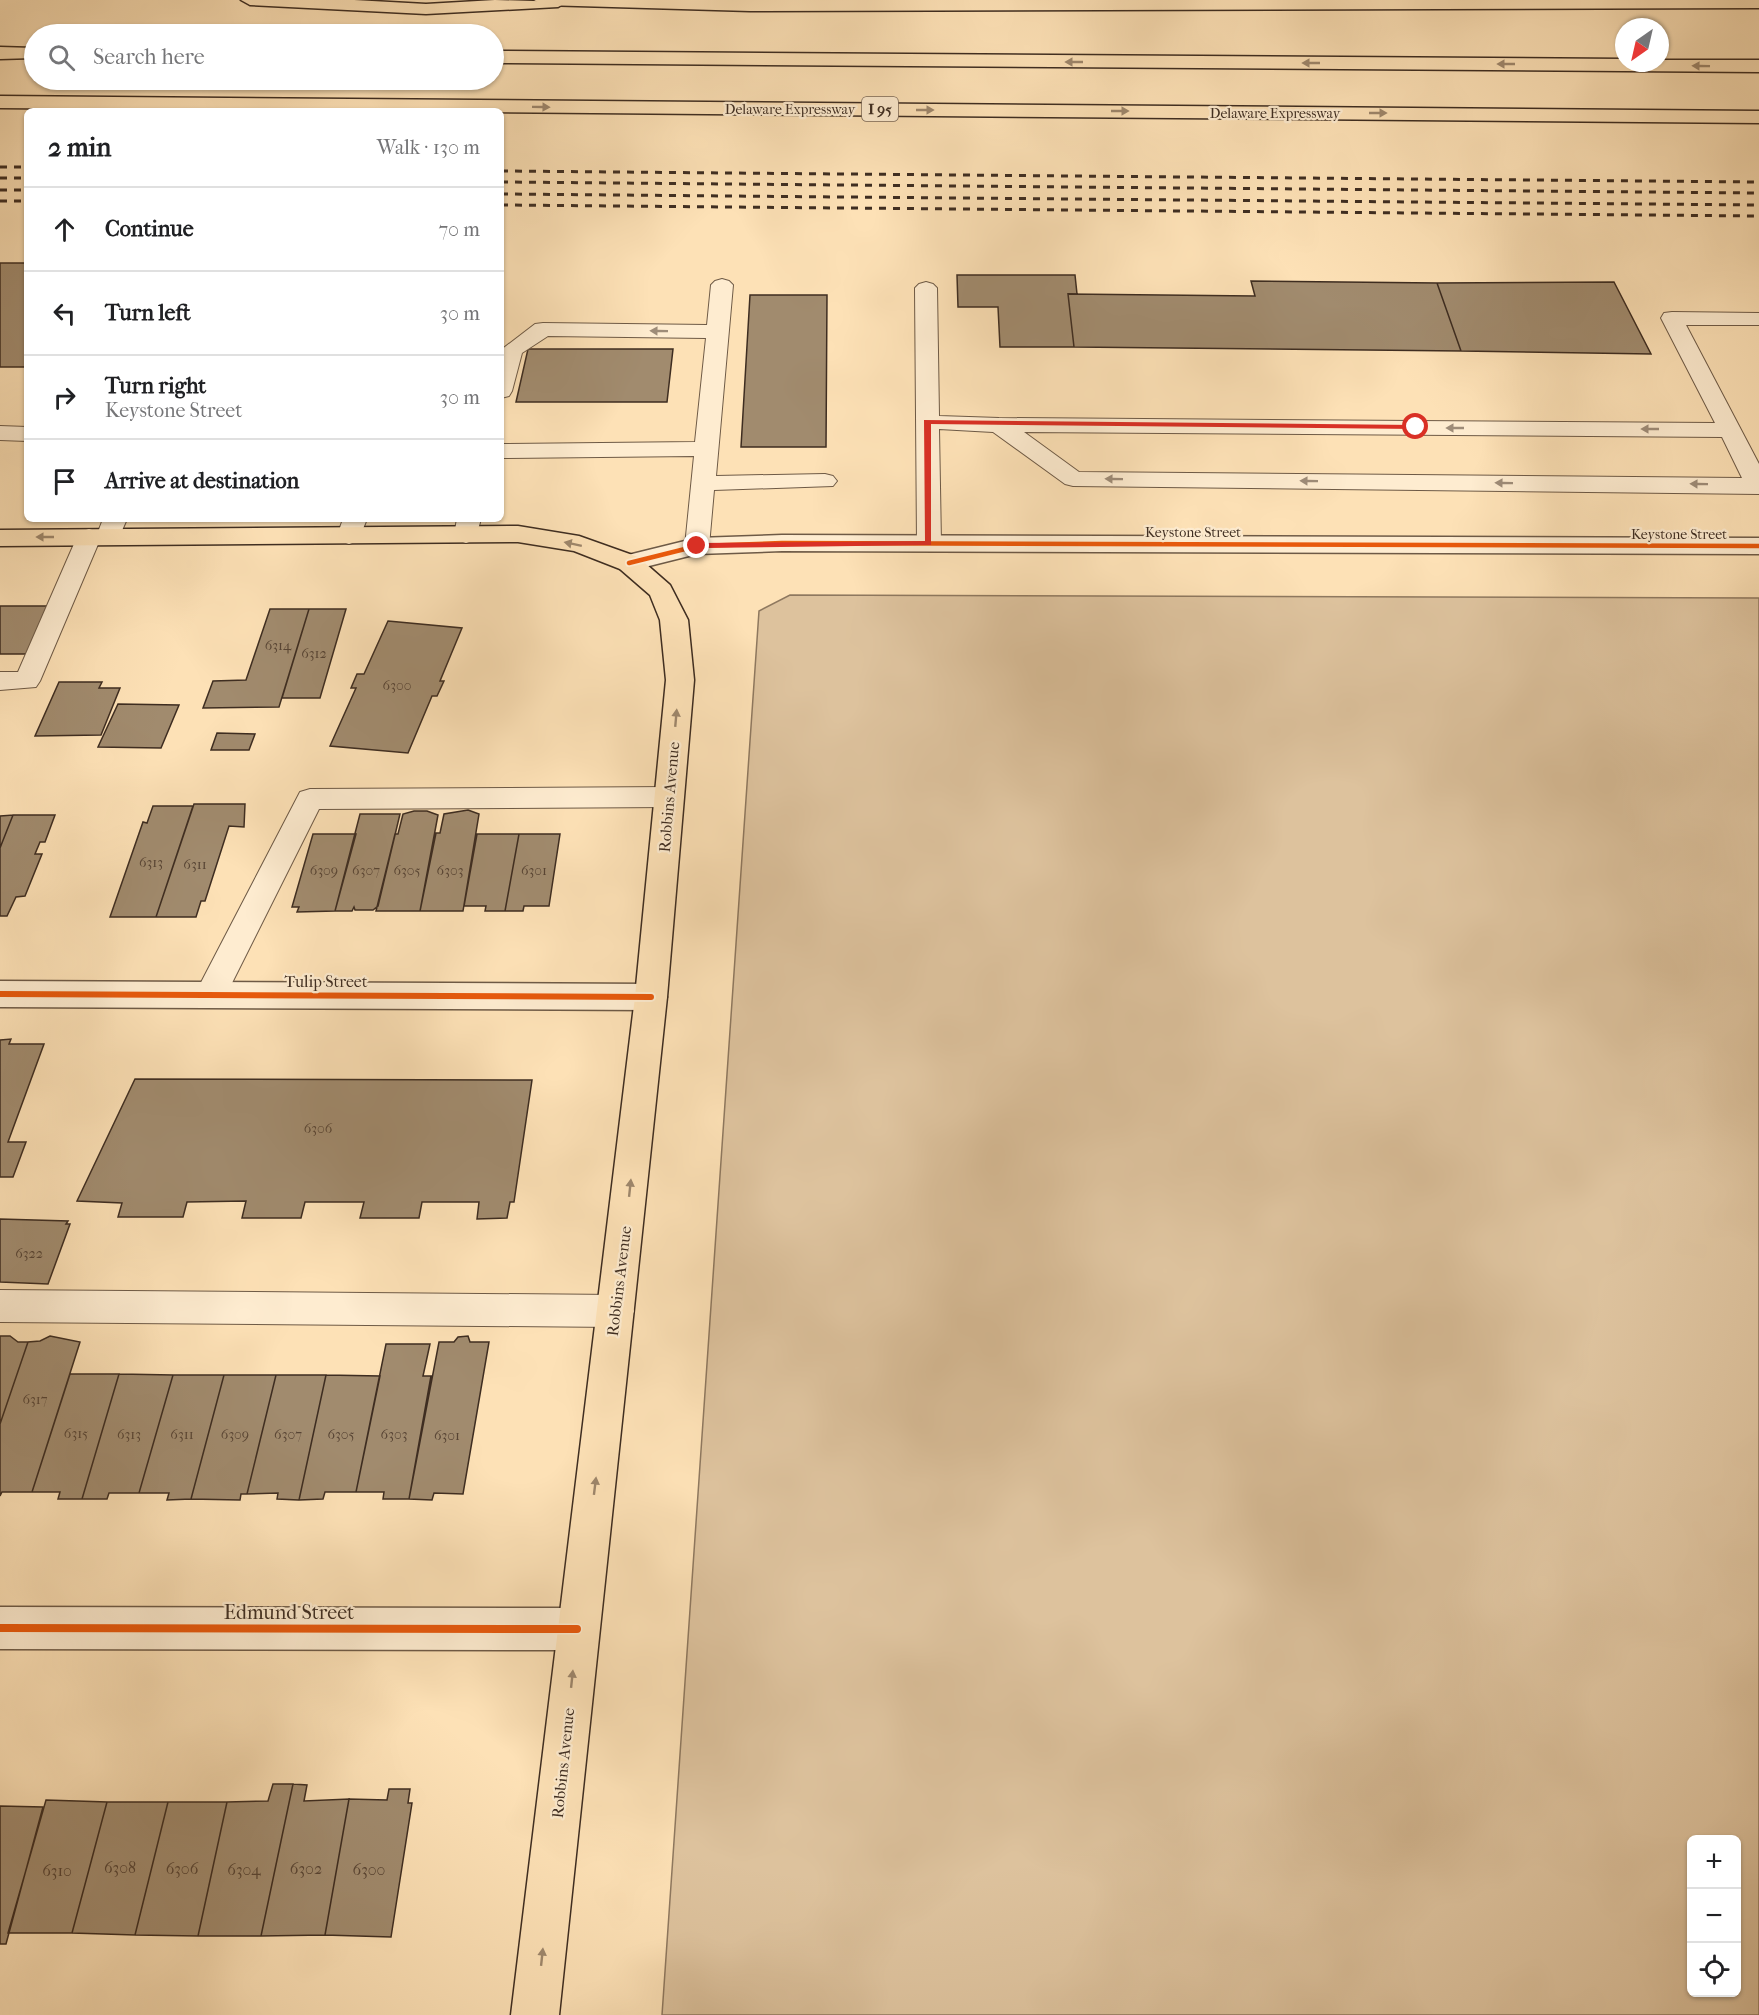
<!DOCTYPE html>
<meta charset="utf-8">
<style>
body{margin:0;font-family:"IM FELL French Canon",serif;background:#f2f2f2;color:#202124}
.controls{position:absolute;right:18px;bottom:18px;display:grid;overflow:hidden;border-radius:9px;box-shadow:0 2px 4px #0004}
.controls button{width:54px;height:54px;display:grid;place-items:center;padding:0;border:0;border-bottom:2px solid #e0e0e0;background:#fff;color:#202124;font:30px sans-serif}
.compass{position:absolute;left:1615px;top:18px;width:54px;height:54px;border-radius:50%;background:#fff;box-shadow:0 2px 4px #0004;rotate:214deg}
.stop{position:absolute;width:18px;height:18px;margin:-14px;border:4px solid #d93025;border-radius:50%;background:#fff}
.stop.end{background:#d93025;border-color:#fff;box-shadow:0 2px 6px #0008}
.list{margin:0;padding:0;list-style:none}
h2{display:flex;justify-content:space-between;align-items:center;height:78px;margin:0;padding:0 24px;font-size:26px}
h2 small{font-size:20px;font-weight:400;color:#757577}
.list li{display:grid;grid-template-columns:39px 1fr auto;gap:18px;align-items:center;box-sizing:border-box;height:84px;padding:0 24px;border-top:2px solid #e0e0e0}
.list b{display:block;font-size:22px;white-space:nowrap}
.list p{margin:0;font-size:20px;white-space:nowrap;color:#757577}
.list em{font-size:20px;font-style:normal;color:#757577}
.icon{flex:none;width:33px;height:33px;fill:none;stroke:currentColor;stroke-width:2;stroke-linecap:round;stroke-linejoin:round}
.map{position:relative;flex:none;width:1759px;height:2015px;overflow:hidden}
.search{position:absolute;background:#fff;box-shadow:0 2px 4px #0004;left:24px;top:24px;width:480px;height:66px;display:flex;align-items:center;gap:15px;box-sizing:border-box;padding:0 21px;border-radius:33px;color:#757577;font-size:22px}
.panel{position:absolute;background:#fff;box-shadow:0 2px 4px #0004;left:24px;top:108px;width:480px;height:414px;border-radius:9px}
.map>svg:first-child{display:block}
.green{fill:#ddc29d;stroke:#8e785f;stroke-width:1.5;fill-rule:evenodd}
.building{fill:#a18b6e;stroke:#3e2d21;stroke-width:1.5}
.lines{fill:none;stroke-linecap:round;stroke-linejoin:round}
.lane-casing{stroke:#6e5a46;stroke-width:2}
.street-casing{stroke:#6e5a46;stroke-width:3}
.primary-casing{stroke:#3e2d21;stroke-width:3}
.highway-casing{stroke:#3e2d21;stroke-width:3}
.lane{fill:#feecd0;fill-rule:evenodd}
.street{fill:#feecd0;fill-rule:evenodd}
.primary{fill:#fde1b6;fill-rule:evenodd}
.highway{fill:#fde1b6;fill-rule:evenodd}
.rail{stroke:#3e2d21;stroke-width:3;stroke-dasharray:7 7;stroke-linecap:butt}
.cycleway-far2-casing{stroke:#feecd0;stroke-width:8}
.cycleway-far1-casing{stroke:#feecd0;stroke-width:10}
.cycleway-casing{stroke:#feecd0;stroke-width:11}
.cycleway-far2{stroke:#e8590c;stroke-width:4.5}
.cycleway-far1{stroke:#e8590c;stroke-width:6}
.cycleway{stroke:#e8590c;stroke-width:8}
.oneway{fill:#9e876c}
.oneway2{fill:#9e8c78}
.route{fill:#d93025}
.labels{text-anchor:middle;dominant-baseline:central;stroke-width:4.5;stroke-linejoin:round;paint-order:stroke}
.far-street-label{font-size:14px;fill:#3e2d21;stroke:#feecd0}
.number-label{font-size:14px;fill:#574434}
.shield{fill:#feecd0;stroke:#786656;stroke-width:1.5}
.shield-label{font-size:15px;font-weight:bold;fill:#3e2d21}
.street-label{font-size:16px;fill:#3e2d21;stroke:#feecd0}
.near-number-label{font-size:16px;fill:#574434}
.near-street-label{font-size:20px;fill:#3e2d21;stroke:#feecd0}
</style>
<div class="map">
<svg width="1759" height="2015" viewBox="0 0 1759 2015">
<rect width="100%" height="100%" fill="#fde1b6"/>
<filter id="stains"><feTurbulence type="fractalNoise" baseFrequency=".00333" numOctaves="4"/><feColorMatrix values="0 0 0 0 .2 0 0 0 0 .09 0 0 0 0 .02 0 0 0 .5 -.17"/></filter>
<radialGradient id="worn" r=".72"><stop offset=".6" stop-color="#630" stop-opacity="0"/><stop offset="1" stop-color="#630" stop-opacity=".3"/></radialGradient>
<path class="green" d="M790,595L1759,598V2015H662L759,611ZM1692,1840H1736V1992H1692Z"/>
<path class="building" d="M0,263H27V367H0Z
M957,275H1075L1077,294H1068L1074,347H1000L998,307H958Z
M1251,281L1437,283L1461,351L1074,347L1068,294L1255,296Z
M1614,282L1651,354L1461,351L1437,283Z
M750,295H827L826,447H741Z
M528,349H673L667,402H516Z
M0,606H54L31,654H0Z
M270,609H309L279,707L203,708L213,681L246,680Z
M309,609H346L320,698H282Z
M388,621L462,628L440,681H444L437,696H432L408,753L330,746L356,688H351L357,674H364Z
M59,682H102L99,688H120L101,735L35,736Z
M118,704L179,705L161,748L98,747Z
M217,733L255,734L249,750H211Z
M194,804H245L244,827L229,826L205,901H201L196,917H156Z
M153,806H193L156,917H110L143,822L147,823Z
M468,810L479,814L463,911H420L436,833H440L444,814Z
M414,811H427L438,815L420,911H376L395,834H398L403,814Z
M360,814H400L378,906L373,910H355L354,907L352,911H335Z
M13,815H55L45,842H40L35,854H42L25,896L16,897L7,916H0V848Z
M13,815L0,848V816Z
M313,834H356L335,911L297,912L299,907H292Z
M477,834H519L505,911H485L486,906H464Z
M519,834H560L549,906H524L523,911H505Z
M11,1039L9,1044H44L8,1142H26L13,1177H0V1040Z
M135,1079L532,1080L514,1202H510L507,1218L477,1219L479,1202H422L419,1218H360L364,1202H305L301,1218H242L246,1201L187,1202L183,1217H118L122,1203L77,1201Z
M0,1219L68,1221L66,1224H70L48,1284L0,1282Z
M0,1336H10L18,1342H28L0,1424Z
M50,1336L80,1342L32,1492H2L0,1496V1424L28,1342L40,1341Z
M468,1336L470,1342H489L463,1494L434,1493L432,1500L409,1499L439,1342H454L458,1337Z
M386,1344H430L423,1376H431L409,1499H383L384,1492H356Z
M70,1374H119L82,1499H58L60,1492H32Z
M119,1374L173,1375L139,1493H109L107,1499H82Z
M173,1375H224L191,1499L167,1500L169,1493H139Z
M224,1375H276L247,1494H241L240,1500L191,1499Z
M276,1375H326L299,1500L277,1499L278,1493L247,1494Z
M326,1375L380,1376L356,1492H325L323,1499L299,1500Z
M273,1784H293L261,1936H198L227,1802L268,1801Z
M293,1784L307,1785L304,1801L349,1799L325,1935L261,1936Z
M389,1789H410L408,1803H412L391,1937L325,1935L349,1799L387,1800Z
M46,1800L107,1802L72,1933H8Z
M107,1802H168L135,1935L72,1933Z
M168,1802H227L198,1936L135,1935Z
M0,1806L43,1807L6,1944H0Z"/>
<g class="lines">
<g class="lane-casing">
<path id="lane" d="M722,279L729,281L733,285L716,476L825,474L833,476L837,481L833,486L714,490L709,546L706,552L697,554L688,552L685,546L694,456L501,458V444L695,442L706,338L548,336L522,353L512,391L509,396L501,398V350L535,324L543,323L707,325L711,285L715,281Z
M926,282L933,284L937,288L939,416L999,418L1715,423L1661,318L1664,313L1672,312L1759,313V325H1686L1759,464V494L1073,486L1065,484L993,432L939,429L941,543L938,548L929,551L920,548L917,543L915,288L919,284ZM1024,432L1722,437L1742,478L1079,472Z
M0,426L27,427V441L0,440Z
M103,519H127L117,542L108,545L99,542L40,681L36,687L0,690V672H18L77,537L80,532L89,529L98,532Z
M343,519H367L358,541L349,544L340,541L337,536Z
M457,519H481L475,540L466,543L457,540L454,535Z
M670,787L680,790L684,797L680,804L670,807L319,809L222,1003L211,1006L200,1003L195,994L300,792L310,789Z
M0,1290L616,1295L629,1299L634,1311L629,1323L616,1327L0,1322Z"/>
</g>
<g class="street-casing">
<path id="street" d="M782,535L1759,538V554L782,551L697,554L629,571L620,569L616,563L620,557L697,538Z
M0,981L651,984L663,988L667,997L663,1006L651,1010L0,1007Z
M0,1607L577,1608L592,1614L598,1629L592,1644L577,1650L0,1649Z"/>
</g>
<g class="primary-casing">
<path id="primary" d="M534,0H1759V8L750,11L543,5Z"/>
</g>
<g class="highway-casing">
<path id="highway" d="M241,0H354L426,4L495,0L567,2L558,7L426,14L250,5Z
M0,47L34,48V58L0,59Z
M494,51L1624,59V63H1660V60H1759V72L494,63Z
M0,96L1759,111V123L0,108Z
M518,526L579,536L638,557L670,585L688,620L694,680L667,997L559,2015H511L635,997L666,680L660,620L650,595L620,569L574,551L518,542L0,546V530Z"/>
</g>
<use href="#lane" class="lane"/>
<use href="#street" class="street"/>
<use href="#primary" class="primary"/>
<use href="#highway" class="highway"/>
<path class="rail" d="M0,167H27
M501,171L1759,182
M0,178H27
M501,182L1759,193
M0,190H27
M501,194L1759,205
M0,201H27
M501,205L1759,216"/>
<g class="cycleway-far2-casing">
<path id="cycleway-far2" d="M629,563L697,546L782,543L1759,546"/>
</g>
<g class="cycleway-far1-casing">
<path id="cycleway-far1" d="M0,994L651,997"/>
</g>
<g class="cycleway-casing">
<path id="cycleway" d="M0,1628L577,1629"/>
</g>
<use href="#cycleway-far2" class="cycleway-far2"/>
<use href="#cycleway-far1" class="cycleway-far1"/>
<use href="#cycleway" class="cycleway"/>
</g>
<defs><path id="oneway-solid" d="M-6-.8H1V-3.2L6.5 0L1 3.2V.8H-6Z" transform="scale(1.5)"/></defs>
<g class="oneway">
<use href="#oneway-solid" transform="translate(1074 62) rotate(-180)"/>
<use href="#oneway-solid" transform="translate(1311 63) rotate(-180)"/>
<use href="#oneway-solid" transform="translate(1506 64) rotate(-180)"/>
<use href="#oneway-solid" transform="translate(1701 66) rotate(-179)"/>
<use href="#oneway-solid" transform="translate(541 107) rotate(1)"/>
<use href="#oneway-solid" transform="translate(925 110)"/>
<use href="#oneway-solid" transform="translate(1120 111)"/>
<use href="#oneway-solid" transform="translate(1378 113)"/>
<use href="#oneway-solid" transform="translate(45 537) rotate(180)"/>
<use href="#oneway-solid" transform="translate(573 544) rotate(-168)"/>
<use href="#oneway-solid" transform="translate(676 718) rotate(-85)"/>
<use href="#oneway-solid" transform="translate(630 1188) rotate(-84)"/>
<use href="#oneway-solid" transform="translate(595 1486) rotate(-83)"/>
<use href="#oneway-solid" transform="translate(572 1679) rotate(-84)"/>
<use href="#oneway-solid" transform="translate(542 1957) rotate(-84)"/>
</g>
<g class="oneway2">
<use href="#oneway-solid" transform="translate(659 331) rotate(-179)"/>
<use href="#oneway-solid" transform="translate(1455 428) rotate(-180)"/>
<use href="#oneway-solid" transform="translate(1650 429) rotate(-180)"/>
<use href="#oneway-solid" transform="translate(1114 479) rotate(-179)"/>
<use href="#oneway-solid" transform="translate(1309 481) rotate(-179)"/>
<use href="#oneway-solid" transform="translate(1504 483) rotate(-179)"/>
<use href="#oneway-solid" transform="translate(1699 484) rotate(-179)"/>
</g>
<path class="route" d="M924,420L1416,425L1420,427L1416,429L931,424V545L697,548L693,546L697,543L925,541Z"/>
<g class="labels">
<g class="far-street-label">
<text x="790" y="109">Delaware Expressway</text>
<text x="1275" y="113">Delaware Expressway</text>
<text x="1193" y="532">Keystone Street</text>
<text x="1679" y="534">Keystone Street</text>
</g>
<g class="number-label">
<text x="278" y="645">6314</text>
<text x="314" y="653">6312</text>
<text x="397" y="685">6300</text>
<text x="151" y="862">6313</text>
<text x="195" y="864">6311</text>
<text x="324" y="870">6309</text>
<text x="366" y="870">6307</text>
<text x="407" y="870">6305</text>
<text x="450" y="870">6303</text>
<text x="534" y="870">6301</text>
<text x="318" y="1128">6306</text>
<text x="29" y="1253">6322</text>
<text x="35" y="1399">6317</text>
<text x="76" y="1433">6315</text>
<text x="129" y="1434">6313</text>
<text x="182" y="1434">6311</text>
<text x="235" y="1434">6309</text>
<text x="288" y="1434">6307</text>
<text x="341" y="1434">6305</text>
<text x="394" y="1434">6303</text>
<text x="447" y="1435">6301</text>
</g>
<rect class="shield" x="862" y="97" width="36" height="24" rx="4.5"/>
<g class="shield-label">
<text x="880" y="109">I 95</text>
</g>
<g class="street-label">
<text transform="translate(669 797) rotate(-85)">Robbins Avenue</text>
<text x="326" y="981">Tulip Street</text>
<text transform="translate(619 1281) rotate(-83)">Robbins Avenue</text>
<text transform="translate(563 1763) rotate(-84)">Robbins Avenue</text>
</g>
<g class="near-number-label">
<text x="120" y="1867">6308</text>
<text x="182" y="1868">6306</text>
<text x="306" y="1868">6302</text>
<text x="244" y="1869">6304</text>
<text x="369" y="1869">6300</text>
<text x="57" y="1870">6310</text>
</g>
<g class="near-street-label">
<text x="289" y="1612">Edmund Street</text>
</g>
</g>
<rect width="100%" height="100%" filter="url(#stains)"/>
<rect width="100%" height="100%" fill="url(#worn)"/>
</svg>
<div class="controls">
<button>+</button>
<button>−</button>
<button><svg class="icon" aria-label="locate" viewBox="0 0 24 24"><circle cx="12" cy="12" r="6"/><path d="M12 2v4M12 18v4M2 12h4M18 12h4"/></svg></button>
</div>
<svg class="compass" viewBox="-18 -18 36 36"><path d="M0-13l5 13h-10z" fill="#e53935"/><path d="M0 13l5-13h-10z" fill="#757577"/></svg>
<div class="stop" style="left:1416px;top:427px"></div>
<div class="stop end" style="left:697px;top:546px"></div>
<div class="search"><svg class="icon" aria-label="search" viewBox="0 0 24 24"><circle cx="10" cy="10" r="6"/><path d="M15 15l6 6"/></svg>Search here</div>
<section class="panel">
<h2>2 min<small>Walk · 130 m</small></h2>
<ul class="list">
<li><svg class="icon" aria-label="ahead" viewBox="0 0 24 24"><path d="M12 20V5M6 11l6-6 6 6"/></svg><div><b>Continue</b></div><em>70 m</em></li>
<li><svg class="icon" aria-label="left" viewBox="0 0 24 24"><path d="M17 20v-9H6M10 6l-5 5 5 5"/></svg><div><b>Turn left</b></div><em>30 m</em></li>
<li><svg class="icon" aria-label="right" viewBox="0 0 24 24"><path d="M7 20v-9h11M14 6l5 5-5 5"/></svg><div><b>Turn right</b><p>Keystone Street</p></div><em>30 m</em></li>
<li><svg class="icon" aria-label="arrive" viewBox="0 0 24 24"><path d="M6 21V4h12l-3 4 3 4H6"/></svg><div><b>Arrive at destination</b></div></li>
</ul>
</section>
</div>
